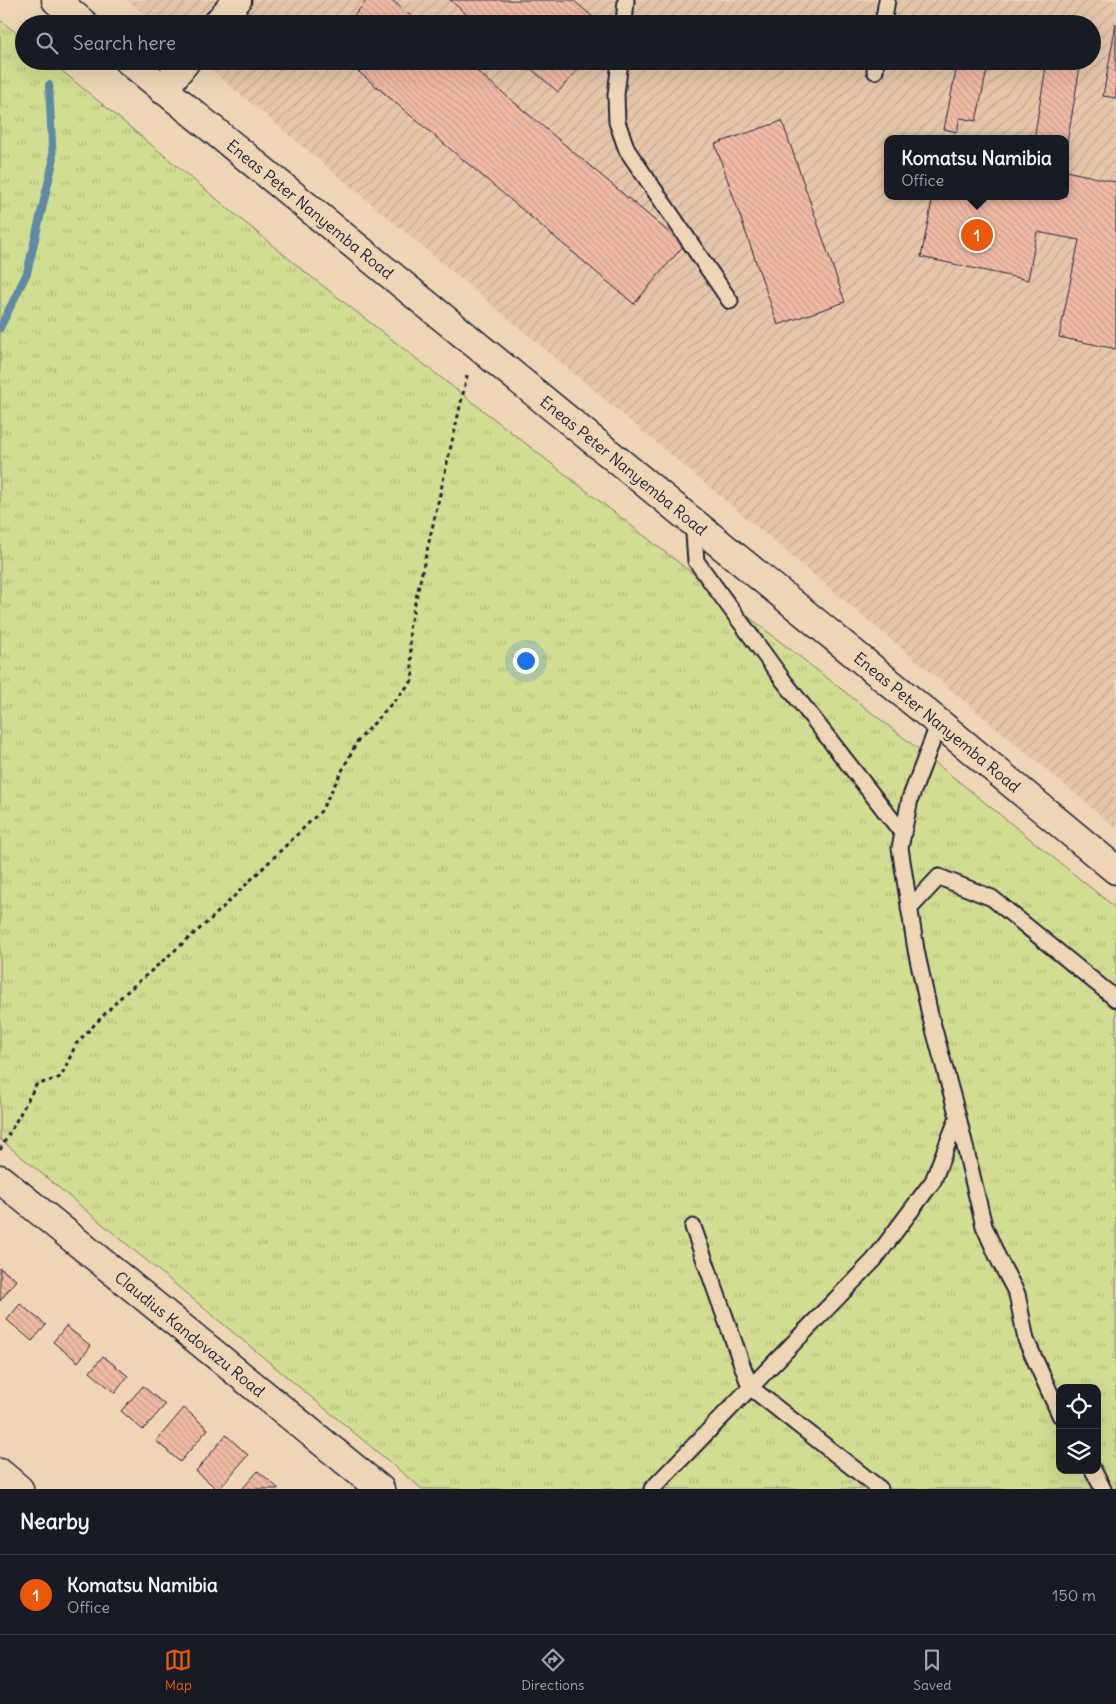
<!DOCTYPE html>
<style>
body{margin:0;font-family:Delius,sans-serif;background:#20242c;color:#f1f3f6}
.controls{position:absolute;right:15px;bottom:15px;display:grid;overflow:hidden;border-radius:10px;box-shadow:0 5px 20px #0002}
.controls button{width:45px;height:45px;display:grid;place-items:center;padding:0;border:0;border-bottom:1px solid #363941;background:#171b24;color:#f1f3f6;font:25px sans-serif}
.you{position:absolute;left:525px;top:660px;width:18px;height:18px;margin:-12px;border:4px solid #fff;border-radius:50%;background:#1a73e8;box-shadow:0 0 0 8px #1a73e833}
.badge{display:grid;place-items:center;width:32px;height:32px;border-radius:50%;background:#ea580c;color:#fff;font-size:16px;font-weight:700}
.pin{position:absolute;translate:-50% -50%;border:2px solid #fff;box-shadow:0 1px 5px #0006}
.popup{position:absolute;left:884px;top:135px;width:185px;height:65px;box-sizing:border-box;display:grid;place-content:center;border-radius:10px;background:#171b24;filter:drop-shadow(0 1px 4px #0005);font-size:16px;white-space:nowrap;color:#9ea1a6}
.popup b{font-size:19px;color:#f1f3f6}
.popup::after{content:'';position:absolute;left:50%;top:100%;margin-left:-10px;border:10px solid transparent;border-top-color:#171b24}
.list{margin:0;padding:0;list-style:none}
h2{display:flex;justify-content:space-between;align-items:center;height:65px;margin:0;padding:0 20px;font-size:21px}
h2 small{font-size:16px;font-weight:400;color:#9ea1a6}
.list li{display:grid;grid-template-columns:32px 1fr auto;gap:15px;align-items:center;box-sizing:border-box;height:80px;padding:0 20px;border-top:1px solid #363941}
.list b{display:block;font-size:19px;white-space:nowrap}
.list p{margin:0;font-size:16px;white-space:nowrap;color:#9ea1a6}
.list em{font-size:16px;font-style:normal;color:#9ea1a6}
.icon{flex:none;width:28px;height:28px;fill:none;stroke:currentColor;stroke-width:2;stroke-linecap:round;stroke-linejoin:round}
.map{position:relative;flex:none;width:1116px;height:1489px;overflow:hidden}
.search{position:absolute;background:#171b24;box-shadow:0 5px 20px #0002;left:15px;right:15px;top:15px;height:55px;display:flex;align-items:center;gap:12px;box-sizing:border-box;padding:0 18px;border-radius:28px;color:#9ea1a6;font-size:19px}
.sheet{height:145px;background:#171b24}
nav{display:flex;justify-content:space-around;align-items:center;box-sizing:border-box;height:70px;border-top:1px solid #363941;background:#171b24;font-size:14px;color:#9ea1a6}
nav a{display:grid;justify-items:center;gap:2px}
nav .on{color:#ea580c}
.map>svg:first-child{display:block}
.industrial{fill:url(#industrial-furrows);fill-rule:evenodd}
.grass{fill:url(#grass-tufts);stroke:#7a8066;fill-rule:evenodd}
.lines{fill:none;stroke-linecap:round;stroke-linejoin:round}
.stream{stroke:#5f89a4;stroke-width:8}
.building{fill:url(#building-back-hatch);stroke:#22223b}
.lane-casing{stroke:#22223b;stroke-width:19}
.street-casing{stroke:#22223b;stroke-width:31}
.secondary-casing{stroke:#22223b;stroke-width:31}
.path{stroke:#22223b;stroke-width:3;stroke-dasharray:4 4;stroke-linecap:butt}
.lane{stroke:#edd5b5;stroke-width:15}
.street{stroke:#edd5b5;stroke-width:28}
.secondary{stroke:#edd5b5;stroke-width:28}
.labels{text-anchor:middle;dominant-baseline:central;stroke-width:5;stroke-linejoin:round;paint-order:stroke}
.street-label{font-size:16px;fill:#22223b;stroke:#edd5b5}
</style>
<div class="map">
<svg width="1116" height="1489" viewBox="0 0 1116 1489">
<defs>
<pattern id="industrial-furrows" width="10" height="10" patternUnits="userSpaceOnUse" patternTransform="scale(1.25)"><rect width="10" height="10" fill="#e6c6ab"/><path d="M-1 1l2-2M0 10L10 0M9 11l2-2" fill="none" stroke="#c5aa94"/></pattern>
<pattern id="grass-tufts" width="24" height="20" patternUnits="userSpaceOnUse" patternTransform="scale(1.25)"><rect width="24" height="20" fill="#d1dd90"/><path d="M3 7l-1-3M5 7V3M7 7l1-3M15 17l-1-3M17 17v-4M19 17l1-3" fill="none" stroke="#b3bd7d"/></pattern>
<pattern id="building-back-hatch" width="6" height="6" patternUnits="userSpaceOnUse" patternTransform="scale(1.25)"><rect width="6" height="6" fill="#f0b9a5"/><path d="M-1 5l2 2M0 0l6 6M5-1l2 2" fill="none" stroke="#ce9f8f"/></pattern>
</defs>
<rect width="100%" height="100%" fill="#edd5b5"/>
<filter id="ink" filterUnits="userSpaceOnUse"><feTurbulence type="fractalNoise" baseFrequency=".02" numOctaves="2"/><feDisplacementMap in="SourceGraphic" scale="10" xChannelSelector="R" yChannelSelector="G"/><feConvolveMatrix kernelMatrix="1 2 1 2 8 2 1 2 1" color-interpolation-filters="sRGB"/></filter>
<g filter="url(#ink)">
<path class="industrial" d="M127,0H1116V828L201,61H1092V24H156ZM888,139H1066V196H888Z"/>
<path class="grass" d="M0,20L24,39V61H50L300,268L917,748L1116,908V1489H422L0,1139ZM1060,1388H1097V1470H1060Z"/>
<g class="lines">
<path class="stream" d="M0,328L27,273L53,162L49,85"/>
</g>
<path class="building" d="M367,0H392L420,24H347Z
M450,0H573L601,24H478Z
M1116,23V98L1103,96Z
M346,61H465L684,245L634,304Z
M522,61H585L558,92Z
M958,61H989L976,121L960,118L957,132L944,129Z
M1047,61H1081L1066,149V139H1034Z
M782,121L845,302L778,325L715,144Z
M1066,171L1116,182V349L1059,337L1079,240L1037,232L1028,280L921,257L933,196H1066Z
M0,1268L16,1280L0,1301Z
M20,1304L46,1325L32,1341L7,1320Z
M66,1326L91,1346L78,1362L53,1342Z
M103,1356L128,1376L115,1393L90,1372Z
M143,1386L165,1405L143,1430L121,1411Z
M184,1408L208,1429L180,1462L156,1441Z
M226,1435L248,1455L219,1489H217L196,1471Z
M258,1471L279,1489H242Z"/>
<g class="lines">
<g class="lane-casing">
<path id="lane" d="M624,24L626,0
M883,24L887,0
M620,61L616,95L617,122L627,150L730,301
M875,71L876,61
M693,522L696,561L783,680L903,834
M939,723L910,799L900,848L916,950L930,1015L958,1117L984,1226L999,1260L1017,1294L1026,1340L1060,1415
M909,909L939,877L992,898L1116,999
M693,1227L750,1387L880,1489
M1093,1470L1103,1489
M652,1489L874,1260L933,1181L958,1117"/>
</g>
<g class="street-casing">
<path id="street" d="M217,24L237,0
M163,90L186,61
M0,1473L19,1489"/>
</g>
<g class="secondary-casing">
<g id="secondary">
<path d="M56,0L84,24"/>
<path id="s1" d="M129,61L939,723L1116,870"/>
<path id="s2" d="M0,1179L380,1489"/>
</g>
</g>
<path class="path" d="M0,1150L36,1085L61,1077L76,1044L121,997L211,919L321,811L357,742L413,680L409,629L468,372"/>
<use href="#lane" class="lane"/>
<use href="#street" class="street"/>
<use href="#secondary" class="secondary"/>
</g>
</g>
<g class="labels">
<g class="street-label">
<text stroke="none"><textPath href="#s1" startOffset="234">Eneas Peter Nanyemba Road</textPath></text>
<text stroke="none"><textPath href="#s1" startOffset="639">Eneas Peter Nanyemba Road</textPath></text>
<text stroke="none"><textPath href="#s1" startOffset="1044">Eneas Peter Nanyemba Road</textPath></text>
<text stroke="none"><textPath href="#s2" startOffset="245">Claudius Kandovazu Road</textPath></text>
</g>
</g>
</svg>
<div class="controls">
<button><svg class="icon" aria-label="locate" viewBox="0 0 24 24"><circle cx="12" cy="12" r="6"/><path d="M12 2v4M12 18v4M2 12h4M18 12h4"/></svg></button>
<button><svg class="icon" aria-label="layers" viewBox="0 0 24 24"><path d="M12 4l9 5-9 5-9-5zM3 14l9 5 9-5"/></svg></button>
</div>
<div class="you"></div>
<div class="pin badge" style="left:977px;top:235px">1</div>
<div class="popup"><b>Komatsu Namibia</b>Office</div>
<div class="search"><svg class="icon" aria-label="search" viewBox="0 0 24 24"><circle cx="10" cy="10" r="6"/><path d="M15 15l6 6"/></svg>Search here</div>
</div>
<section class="sheet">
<h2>Nearby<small></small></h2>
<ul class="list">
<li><span class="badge">1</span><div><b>Komatsu Namibia</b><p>Office</p></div><em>150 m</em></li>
</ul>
</section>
<nav>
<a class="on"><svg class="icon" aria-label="map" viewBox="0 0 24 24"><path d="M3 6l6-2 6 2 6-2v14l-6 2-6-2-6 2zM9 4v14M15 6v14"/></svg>Map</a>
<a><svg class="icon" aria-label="directions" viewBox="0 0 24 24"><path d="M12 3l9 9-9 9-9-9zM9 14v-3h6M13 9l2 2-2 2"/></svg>Directions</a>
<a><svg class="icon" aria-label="saved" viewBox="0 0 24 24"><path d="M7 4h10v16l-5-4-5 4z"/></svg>Saved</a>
</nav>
